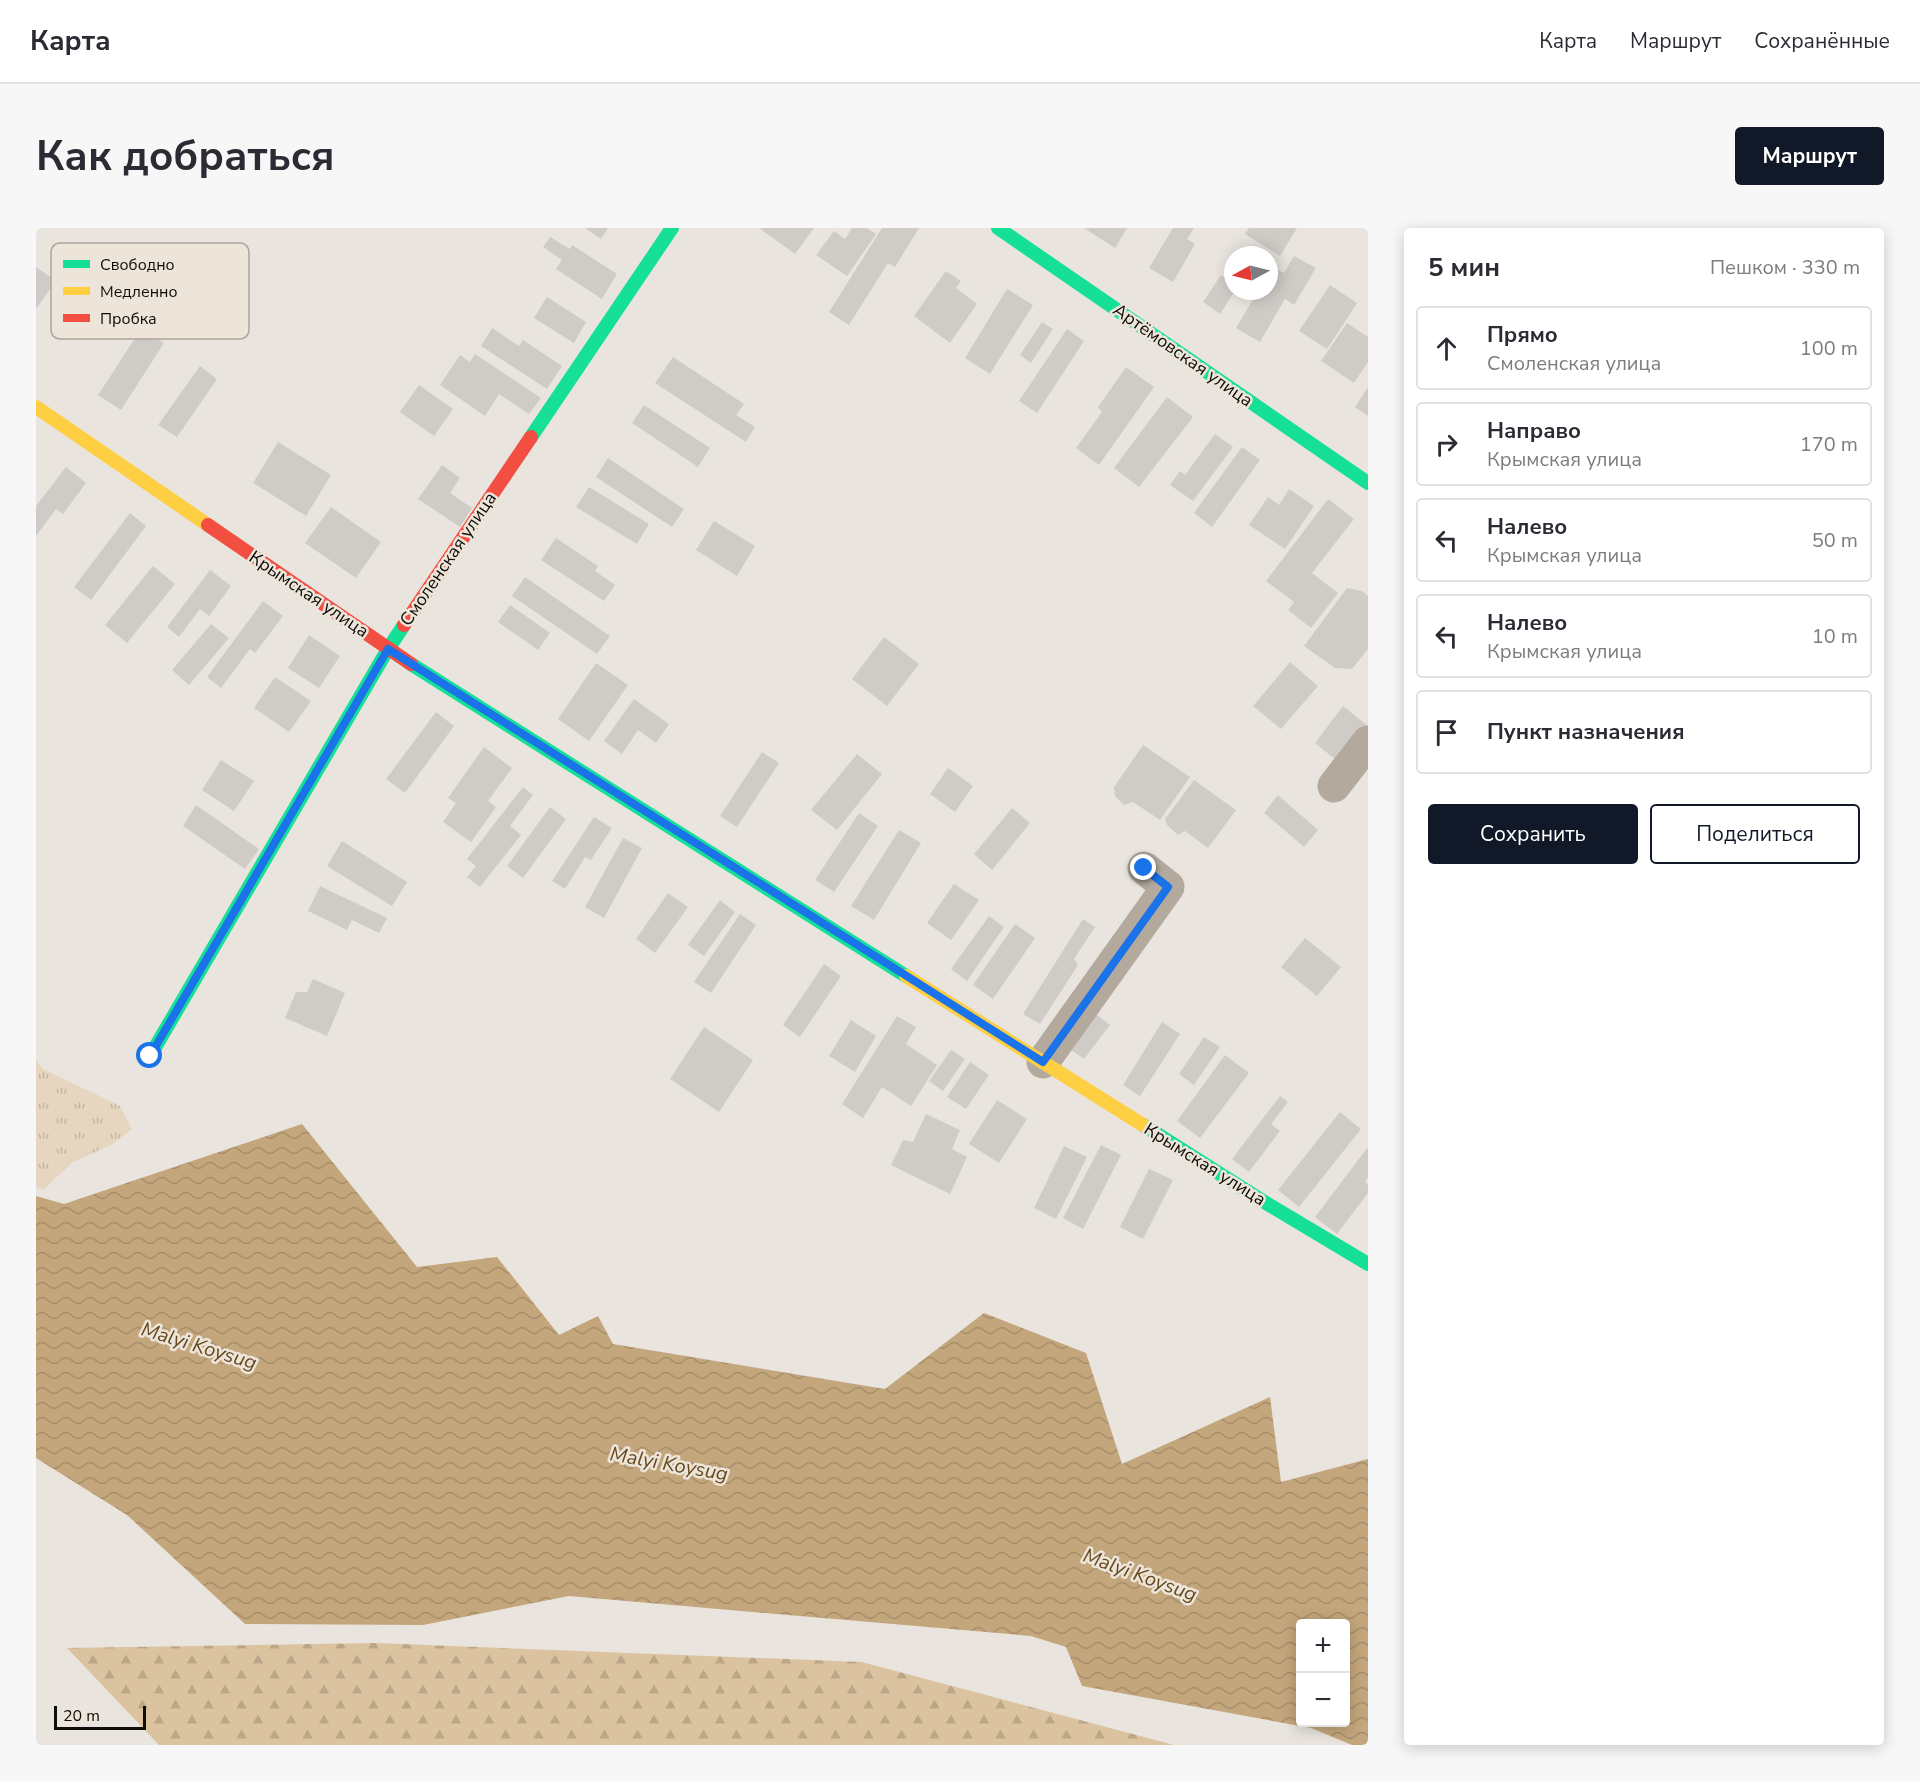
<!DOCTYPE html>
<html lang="ru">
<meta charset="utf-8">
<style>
body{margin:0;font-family:"Nunito Sans",sans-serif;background:#f7f7f7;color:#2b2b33}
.controls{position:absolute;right:18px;bottom:18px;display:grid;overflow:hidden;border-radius:6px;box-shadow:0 3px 15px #0003}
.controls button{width:54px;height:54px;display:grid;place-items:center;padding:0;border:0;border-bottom:2px solid #e1e1e2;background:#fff;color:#2b2b33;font:30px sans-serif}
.compass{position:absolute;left:1188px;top:18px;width:54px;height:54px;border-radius:50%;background:#fff;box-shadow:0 3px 15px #0003;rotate:263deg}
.scale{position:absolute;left:18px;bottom:15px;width:92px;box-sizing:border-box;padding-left:6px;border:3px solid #0f0d09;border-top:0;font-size:16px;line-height:21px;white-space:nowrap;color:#0f0d09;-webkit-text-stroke:4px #ede5da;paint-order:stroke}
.stop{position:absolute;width:18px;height:18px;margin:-14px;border:4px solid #1a73e8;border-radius:50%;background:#fff}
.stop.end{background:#1a73e8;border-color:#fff;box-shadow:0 2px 6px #0008}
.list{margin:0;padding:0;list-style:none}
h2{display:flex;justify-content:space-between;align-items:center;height:78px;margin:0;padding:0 24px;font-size:26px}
h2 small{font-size:20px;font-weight:400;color:#7c7c81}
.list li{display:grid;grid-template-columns:39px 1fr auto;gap:18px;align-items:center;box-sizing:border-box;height:84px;margin:0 12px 12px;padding:0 12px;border:2px solid #e1e1e2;border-radius:6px}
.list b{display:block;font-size:22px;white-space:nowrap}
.list p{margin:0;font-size:20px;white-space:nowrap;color:#7c7c81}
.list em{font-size:20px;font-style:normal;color:#7c7c81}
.actions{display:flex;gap:12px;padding:18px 24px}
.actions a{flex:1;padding:14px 0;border:2px solid #111827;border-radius:6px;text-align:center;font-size:21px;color:#111827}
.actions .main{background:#111827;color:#fff}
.icon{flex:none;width:33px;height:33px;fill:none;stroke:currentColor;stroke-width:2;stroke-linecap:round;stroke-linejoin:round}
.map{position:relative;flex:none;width:1332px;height:1517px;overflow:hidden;border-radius:6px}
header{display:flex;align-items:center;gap:36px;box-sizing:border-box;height:84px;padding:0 30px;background:#fff;border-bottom:2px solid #e1e1e2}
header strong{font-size:28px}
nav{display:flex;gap:33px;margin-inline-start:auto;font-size:21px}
.intro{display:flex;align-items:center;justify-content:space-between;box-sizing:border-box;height:144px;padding:0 36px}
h1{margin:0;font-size:42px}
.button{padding:15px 27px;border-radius:6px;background:#111827;color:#fff;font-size:21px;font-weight:700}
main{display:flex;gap:36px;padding:0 36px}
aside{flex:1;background:#fff;border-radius:6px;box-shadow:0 3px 15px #0003}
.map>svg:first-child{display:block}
.grass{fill:url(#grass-tufts)}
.forest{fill:url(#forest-firs)}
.water{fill:url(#water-waves);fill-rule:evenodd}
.building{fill:#cfccc7}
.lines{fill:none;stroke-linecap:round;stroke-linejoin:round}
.street{stroke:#b3a99d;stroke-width:33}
.fast{stroke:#16e098;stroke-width:14}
.slow{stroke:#ffcf43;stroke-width:14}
.jam{stroke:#f24e42;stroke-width:14}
.route{stroke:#1a73e8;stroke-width:8}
.labels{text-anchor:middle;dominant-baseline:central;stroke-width:5;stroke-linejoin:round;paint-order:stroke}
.street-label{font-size:18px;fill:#0f0d09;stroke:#ede5da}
.water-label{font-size:20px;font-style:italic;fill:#66491d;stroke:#ede5da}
.key{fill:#ede5da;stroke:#aaa49b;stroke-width:1.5}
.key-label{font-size:16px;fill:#0f0d09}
</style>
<header>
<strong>Карта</strong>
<nav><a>Карта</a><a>Маршрут</a><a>Сохранённые</a></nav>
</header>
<div class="intro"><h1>Как добраться</h1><a class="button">Маршрут</a></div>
<main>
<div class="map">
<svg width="1332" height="1517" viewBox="0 0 1332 1517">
<defs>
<pattern id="grass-tufts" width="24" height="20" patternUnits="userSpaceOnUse" patternTransform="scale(1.5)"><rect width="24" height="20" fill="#e6d5bf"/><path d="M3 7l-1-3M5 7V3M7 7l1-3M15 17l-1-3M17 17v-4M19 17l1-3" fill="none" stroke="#c4b6a3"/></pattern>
<pattern id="forest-firs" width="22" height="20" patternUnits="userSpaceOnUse" patternTransform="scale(1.5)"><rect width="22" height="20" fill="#dcc3a0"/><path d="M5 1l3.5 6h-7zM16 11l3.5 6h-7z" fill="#bca688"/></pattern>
<pattern id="water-waves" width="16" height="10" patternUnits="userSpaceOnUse" patternTransform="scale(1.5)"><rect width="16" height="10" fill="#c4a67c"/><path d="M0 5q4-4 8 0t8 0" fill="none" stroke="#a78e6a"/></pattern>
</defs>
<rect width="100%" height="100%" fill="#e9e4de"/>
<path class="grass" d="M0,832L7,841L84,878L96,901L75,917L37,934L7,962L0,958Z"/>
<path class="forest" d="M339,1415L826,1434L1138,1517H123L31,1420Z"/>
<path class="water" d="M266,896L381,1039L461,1029L523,1107L562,1088L577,1116L849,1161L948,1085L1050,1125L1086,1236L1234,1169L1245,1254L1332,1231V1517H1316L1275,1500L1046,1458L1030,1419L995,1408L533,1368L387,1397L209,1396L91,1287L0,1230V968L28,976ZM1264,1396H1310V1494H1264Z"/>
<path class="building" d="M549,0H572L565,11Z
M723,0H778L759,26Z
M816,0H831L840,6L811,48L780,27L798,3L809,11Z
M846,0H883L859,39L852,35L813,97L793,84Z
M1048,0H1091L1079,20Z
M1137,0H1158L1151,11L1159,16L1137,54L1113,40Z
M1213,0H1261L1244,28L1209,6Z
M514,9L534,21L536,17L581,46L566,71L520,41L526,32L507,19Z
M1258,28L1280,40L1258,77L1249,71L1224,114L1200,100L1222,63H1233V44L1236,39L1248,45Z
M0,39L20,53L0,81Z
M910,43L925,53L920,60L941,76L914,115L878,88Z
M1185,47L1197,55V63H1199L1184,86L1167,74Z
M1294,57L1321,75L1291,121L1263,103Z
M971,61L997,77L954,146L929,130Z
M511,69L550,94L538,115L498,90Z
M1006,94L1017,101L995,135L984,127Z
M1311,95L1332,109V134L1318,155L1285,133Z
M456,100L483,118L487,112L526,138L511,161L445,118Z
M105,101L128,115L85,182L62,167Z
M1031,101L1048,113L1001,185L983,173Z
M439,126L505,170L493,186L463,166L449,188L404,157L424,127L434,134Z
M637,129L708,176L700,187L719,199L710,214L619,155Z
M164,138L181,151L141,209L122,197Z
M1090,139L1118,159L1063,237L1040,220L1066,184L1062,179Z
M383,157L417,181L398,208L364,184Z
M1332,159V188L1319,179Z
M1131,169L1157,189L1103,259L1078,240Z
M608,177L674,220L662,239L596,195Z
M1179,206L1197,219L1157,273L1134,257L1144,243L1149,247Z
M242,214L295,247L270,288L217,255Z
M1206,219L1224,232L1176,299L1158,285Z
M572,230L648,281L636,299L560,249Z
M406,237L424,250L414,265L436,280L424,299L382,271Z
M30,239L50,255L27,286L20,281L0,308V278Z
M553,259L613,296L601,316L540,279Z
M1253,261L1278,278L1249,321L1213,297L1232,269L1243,277Z
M1292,271L1318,291L1276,345L1302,365L1275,400L1252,382L1258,374L1230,353Z
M295,279L345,314L320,350L269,315Z
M94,285L110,298L55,372L38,359Z
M678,293L719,318L701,348L660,322Z
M520,310L562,338L559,343L579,357L568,373L505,332Z
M117,338L139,356L91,415L69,397Z
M174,342L195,358L173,388L164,381L143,409L131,399Z
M489,349L574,408L561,426L476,368Z
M1311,360L1326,363L1332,368V421L1316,441L1299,440L1268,418Z
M227,373L247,388L219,425L214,421L185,460L171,449Z
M474,377L514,405L502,422L462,394Z
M175,396L193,410L153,457L136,442Z
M273,407L304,428L283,460L252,440Z
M848,409L883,436L851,478L816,451Z
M1254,434L1282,458L1245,501L1217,478Z
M560,435L592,457L553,513L522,491Z
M239,449L275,473L253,504L218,480Z
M598,471L633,496L620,515L602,502L586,526L568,513Z
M1307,478L1332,498L1304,535L1279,515Z
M400,484L418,498L369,565L350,551Z
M1107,517L1154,549L1124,592L1097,574L1088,577L1079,568L1078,559Z
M448,519L476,540L452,573L460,579L435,614L407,594L420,575L412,570Z
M726,524L743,535L701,599L684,588Z
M821,526L846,546L801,602L775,582Z
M185,532L218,553L198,583L166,562Z
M912,540L937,558L919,584L894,566Z
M1158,552L1200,582L1172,620L1149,603L1142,607L1131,597L1129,591Z
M487,559L497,567L474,598L485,607L444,659L431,649L440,638L431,631Z
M1242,567L1282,602L1268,619L1228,585Z
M160,577L223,621L209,641L147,598Z
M514,579L530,591L487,650L471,638Z
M976,580L994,595L956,642L938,626Z
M823,585L842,598L798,664L779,652Z
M558,589L576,600L555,632L549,629L529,661L516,653Z
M863,602L885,615L838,692L815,678Z
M587,610L606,620L568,690L549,679Z
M306,613L371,654L356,678L291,638Z
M918,656L943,672L915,712L891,695Z
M284,658L351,690L343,705L316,692L311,702L272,683Z
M632,665L652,679L619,725L600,711Z
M684,672L699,684L668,728L652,717Z
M704,686L720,697L675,765L658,754Z
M953,688L968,699L931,753L915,741Z
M1047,691L1059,699L1038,731L1042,737L1004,796L987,786Z
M979,696L999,710L957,771L937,757Z
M1269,710L1305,739L1281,768L1245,739Z
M788,736L805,748L764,809L747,797Z
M277,751L309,765L291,808L249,790L260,764H271Z
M1057,784L1074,797L1048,831L1031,819Z
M861,788L880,799L870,816L901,837L875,878L846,859L827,890L806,876Z
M815,792L840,808L819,844L793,828Z
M1126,794L1144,806L1104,868L1087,857Z
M668,799L717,832L683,884L634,851Z
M1168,809L1184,819L1158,857L1143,846Z
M915,822L929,831L907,863L893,853Z
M1189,827L1213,845L1164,910L1141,893Z
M934,834L953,847L930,881L911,869Z
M1244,868L1252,874L1235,896L1244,903L1213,944L1196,931Z
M961,872L991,891L963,935L933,916Z
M1304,884L1325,901L1263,979L1242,962Z
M890,886L924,902L916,921L931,929L914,966L855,937L867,912L877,914Z
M1065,917L1085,927L1047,1001L1027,990Z
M1028,918L1051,929L1020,991L998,980Z
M1332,919V949L1329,954L1332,956V965L1301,1006L1279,989Z
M1113,941L1137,952L1107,1011L1084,999Z"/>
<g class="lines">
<path class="street" d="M1298,558L1332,514
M1007,834L1132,659L1108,640"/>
<path class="fast" d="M962,0L1332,255
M495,209L636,0
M375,436L870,748
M114,828L352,421L368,397
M1107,897L1225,972L1332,1036"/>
<path class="slow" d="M0,179L172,297
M870,748L1107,897"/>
<path class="jam" d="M172,297L375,436
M368,397L495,209"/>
</g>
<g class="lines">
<path class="route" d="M114,828L352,421L1007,834L1132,659L1108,640"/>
</g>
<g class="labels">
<g class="street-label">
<text transform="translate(1147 127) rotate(35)">Артёмовская улица</text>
<text transform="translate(412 331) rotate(-56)">Смоленская улица</text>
<text transform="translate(273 366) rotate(34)">Крымская улица</text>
<text transform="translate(1169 936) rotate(32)">Крымская улица</text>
</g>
<g class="water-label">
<text transform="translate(163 1118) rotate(17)">Malyi Koysug</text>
<text transform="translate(633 1236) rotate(10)">Malyi Koysug</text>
<text transform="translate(1104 1347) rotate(20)">Malyi Koysug</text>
</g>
</g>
<rect x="15" y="15" width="198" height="96" rx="9" class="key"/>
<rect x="27" y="32" width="27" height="8" fill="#16e098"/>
<rect x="27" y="59" width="27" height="8" fill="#ffcf43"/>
<rect x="27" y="86" width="27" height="8" fill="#f24e42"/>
<g class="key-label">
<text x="64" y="42">Свободно</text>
<text x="64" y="69">Медленно</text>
<text x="64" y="96">Пробка</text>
</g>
</svg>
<div class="controls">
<button>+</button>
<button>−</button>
</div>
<svg class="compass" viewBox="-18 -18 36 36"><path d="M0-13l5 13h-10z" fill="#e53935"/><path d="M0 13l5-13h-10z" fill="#7c7c81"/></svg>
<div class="scale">20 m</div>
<div class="stop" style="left:114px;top:828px"></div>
<div class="stop end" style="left:1108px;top:640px"></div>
</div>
<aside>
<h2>5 мин<small>Пешком · 330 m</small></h2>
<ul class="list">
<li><svg class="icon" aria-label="ahead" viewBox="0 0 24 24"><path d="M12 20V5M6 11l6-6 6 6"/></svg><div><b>Прямо</b><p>Смоленская улица</p></div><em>100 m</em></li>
<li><svg class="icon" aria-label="right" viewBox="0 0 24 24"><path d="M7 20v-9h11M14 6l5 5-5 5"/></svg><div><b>Направо</b><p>Крымская улица</p></div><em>170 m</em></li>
<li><svg class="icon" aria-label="left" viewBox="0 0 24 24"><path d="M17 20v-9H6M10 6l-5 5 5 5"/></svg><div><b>Налево</b><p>Крымская улица</p></div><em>50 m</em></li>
<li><svg class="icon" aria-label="left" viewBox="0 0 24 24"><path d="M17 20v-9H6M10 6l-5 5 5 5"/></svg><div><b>Налево</b><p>Крымская улица</p></div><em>10 m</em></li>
<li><svg class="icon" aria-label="arrive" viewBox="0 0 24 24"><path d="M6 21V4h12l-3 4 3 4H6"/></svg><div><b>Пункт назначения</b></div></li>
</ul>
<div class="actions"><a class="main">Сохранить</a><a>Поделиться</a></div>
</aside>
</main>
